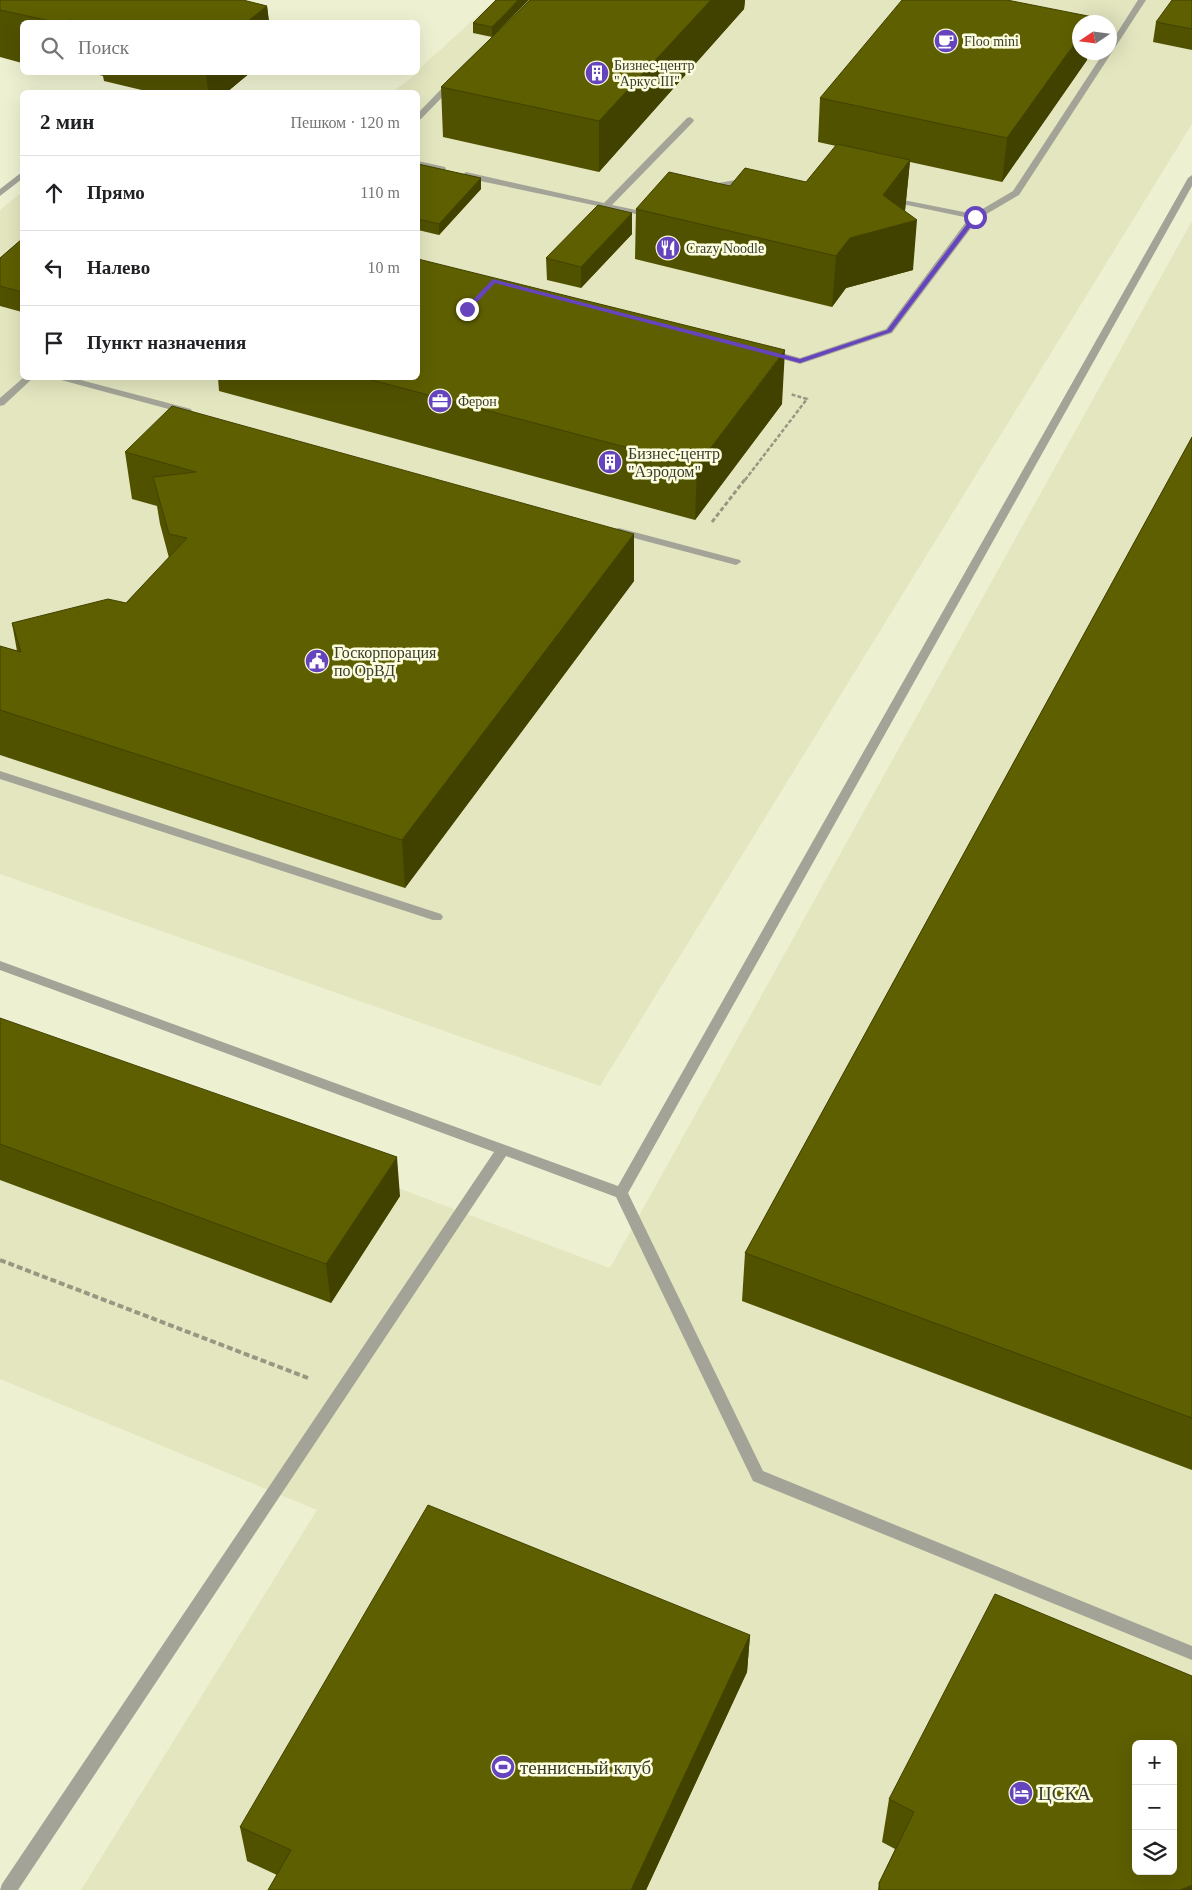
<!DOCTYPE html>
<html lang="ru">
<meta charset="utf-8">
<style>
body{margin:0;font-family:Georgia,serif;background:#f6f6f6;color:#202124}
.controls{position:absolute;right:15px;bottom:15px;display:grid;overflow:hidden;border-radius:8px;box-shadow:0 5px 20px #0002}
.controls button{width:45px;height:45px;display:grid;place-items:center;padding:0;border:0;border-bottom:1px solid #e0e0e0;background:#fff;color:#202124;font:25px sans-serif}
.compass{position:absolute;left:1072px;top:15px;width:45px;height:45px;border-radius:50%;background:#fff;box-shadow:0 5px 20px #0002;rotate:257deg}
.stop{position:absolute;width:15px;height:15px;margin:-11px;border:4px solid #6544bd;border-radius:50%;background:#fff}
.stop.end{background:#6544bd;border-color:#fff;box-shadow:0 1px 5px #0008}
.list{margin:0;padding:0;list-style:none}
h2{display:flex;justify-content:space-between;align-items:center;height:65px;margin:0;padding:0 20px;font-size:21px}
h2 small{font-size:16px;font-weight:400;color:#757577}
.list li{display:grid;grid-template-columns:32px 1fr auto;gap:15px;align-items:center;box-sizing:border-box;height:75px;padding:0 20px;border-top:1px solid #e0e0e0}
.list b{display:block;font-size:19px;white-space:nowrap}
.list em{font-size:16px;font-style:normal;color:#757577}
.icon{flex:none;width:28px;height:28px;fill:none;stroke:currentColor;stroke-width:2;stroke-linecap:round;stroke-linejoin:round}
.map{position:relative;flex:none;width:1192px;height:1890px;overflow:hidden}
.search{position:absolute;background:#fff;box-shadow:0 5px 20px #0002;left:20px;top:20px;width:400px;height:55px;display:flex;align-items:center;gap:12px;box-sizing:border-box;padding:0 18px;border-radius:8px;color:#757577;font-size:19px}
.panel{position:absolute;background:#fff;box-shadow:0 5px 20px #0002;left:20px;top:90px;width:400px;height:290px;border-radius:8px}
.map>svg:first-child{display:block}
.built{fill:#e3e6bf;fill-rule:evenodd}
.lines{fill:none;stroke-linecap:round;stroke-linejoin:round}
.path-far2{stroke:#969882;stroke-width:2.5;stroke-dasharray:4 2;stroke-linecap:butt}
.path-far1{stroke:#969882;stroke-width:3;stroke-dasharray:4.5 2.5;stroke-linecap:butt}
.path{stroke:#969882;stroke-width:4;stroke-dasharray:6 3;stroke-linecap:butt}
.service{fill:#a3a497;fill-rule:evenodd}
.wall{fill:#515200}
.shaded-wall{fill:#424200}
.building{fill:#5e5f00;stroke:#424200;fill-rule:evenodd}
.route{fill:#6544bd}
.labels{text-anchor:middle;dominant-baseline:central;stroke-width:5;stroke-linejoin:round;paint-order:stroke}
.far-poi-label{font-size:14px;fill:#3a3b2f;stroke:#fcfede;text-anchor:start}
.poi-label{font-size:16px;fill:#3a3b2f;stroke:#fcfede;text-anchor:start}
.near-poi-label{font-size:19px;fill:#3a3b2f;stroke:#fcfede;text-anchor:start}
</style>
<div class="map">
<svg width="1192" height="1890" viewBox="0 0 1192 1890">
<rect width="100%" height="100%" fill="#eef1d1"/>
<path class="built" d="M495,0H1192V124L600,1086L0,874V210L22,192V378H418V92H393L418,72V70ZM1080,22H1110V52H1080Z
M1192,221V1890H81L317,1510L0,1379V1038L610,1268ZM1136,1744H1173V1871H1136Z"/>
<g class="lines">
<path class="path-far2" d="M745,480L807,399L790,394"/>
<path class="path-far1" d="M712,522L746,478"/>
<path class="path" d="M0,1260L308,1378"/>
<path class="service" d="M1138,0H1146L1019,195L978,219L892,333L800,364L765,354V350L768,349L800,358L886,329L969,218L888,201V197L974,214L1013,191L1104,52H1110V44Z
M450,80L457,82L421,119H418V113Z
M690,117L694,120L693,122L612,205L641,211L650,207L653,208V212L645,216L466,178L462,175L466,172L604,203L687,118Z
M418,161L445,167L446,169L442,172L418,167Z
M22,172V179L0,196V189Z
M1192,175V186L628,1193L763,1471L1192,1646V1660L753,1481L616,1197L506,1156L18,1890H0L2,1884L494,1152L0,970V961L618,1186L1188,178Z
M748,178L752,181L751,183L706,191L702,188L706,185Z
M23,378H33L4,405L0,406V398Z
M59,378H73L191,409L192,411L187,414L61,380Z
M619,528L740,560L741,562L736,565L615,533L614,531L615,529Z
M0,771L441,914L443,917L441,920H433L0,779Z"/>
</g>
<path class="wall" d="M0,0L267,6L269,22H22V63L0,57Z
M496,0L499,30L530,0H745L744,9L599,172L443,137L441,87L492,37L473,33V23Z
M1192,0V50L1153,42L1156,22Z
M1080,52H1088L1087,60L1002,182L910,162L905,211L913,270L846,288L832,307L635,259L636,209L806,182L836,146L818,142L820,98Z
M89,72H251L227,92H150L104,81L103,76Z
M418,164L481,178V189L439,235L418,230Z
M632,213V234L581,288L547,280L546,258Z
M22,239V312L0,306V258Z
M218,378H418L782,404L695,520L219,391Z
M1192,437V1470L742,1301L745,1253Z
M125,452L634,534V581L405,888L0,755V646L17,651L12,623L126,603L169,558L160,524L157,506L132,499Z
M0,1018L400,1196L331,1303L0,1180Z
M750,1635L747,1672L646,1890H268L277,1875L247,1861L240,1827Z
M889,1799L1192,1890H878L879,1883L895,1849L882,1842Z"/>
<path class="shaded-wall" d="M518,0H529L492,37V27Z
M711,0H745L744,9L599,172V121Z
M267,6L269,22H247Z
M1080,36V52H1088L1087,60L1002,182L1007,138Z
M206,72H251L227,92H208Z
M910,160L905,210L893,226L917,220L913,270L846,288L832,307L836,256Z
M481,178V189L439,235V224Z
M632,213V234L581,288V267Z
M785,350L782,404L695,520L697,466Z
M634,534V581L405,888L402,840Z
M397,1157L400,1196L331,1303L326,1264Z
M750,1635L747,1672L646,1890H631Z
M1192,1885V1890H1180Z"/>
<path class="building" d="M0,0H243L267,6L247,22H81L70,20L66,22H55L0,10Z
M496,0H518L492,27L473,23Z
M530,0H711L599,121L441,87Z
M902,0H1007L1093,17L1089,22H1080V36L1007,138L820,98Z
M1172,0H1192V29L1156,22Z
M837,144L910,160L883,195L917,220L850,238L836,256L636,209L669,172L730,186L745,168L806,182Z
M418,164L481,178L439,224L418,219Z
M598,205L632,213L581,267L546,258Z
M22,239V292L0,286V258Z
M418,259L785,350L697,466L364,378H418Z
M172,406L634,534L402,840L0,710V646L21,652L12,623L108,599L126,603L187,538L169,534L153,477L196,472L125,452Z
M1192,437V1418L745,1253Z
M0,1018L397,1157L326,1264L0,1144Z
M428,1505L750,1635L631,1890H268L291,1850L240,1827Z
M995,1594L1192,1676V1885L1180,1890H880L879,1883L914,1812L889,1799ZM1136,1744H1173V1871H1136Z"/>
<path class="route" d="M973,216L978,217L891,332L800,363L495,283L469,311L464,309L493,279L800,359L887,330Z"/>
<defs>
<g id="cafe-disc" transform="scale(1.25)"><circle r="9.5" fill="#6544bd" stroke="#fcfede"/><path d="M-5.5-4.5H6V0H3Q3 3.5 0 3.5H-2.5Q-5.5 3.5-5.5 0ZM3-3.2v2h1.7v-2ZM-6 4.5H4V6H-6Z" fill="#fff"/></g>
<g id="building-disc" transform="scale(1.25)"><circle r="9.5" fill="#6544bd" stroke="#fcfede"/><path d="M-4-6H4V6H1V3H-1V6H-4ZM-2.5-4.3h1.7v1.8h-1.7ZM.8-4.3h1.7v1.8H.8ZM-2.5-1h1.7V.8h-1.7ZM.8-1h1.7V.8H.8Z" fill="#fff"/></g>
<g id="restaurant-disc" transform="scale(1.25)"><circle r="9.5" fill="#6544bd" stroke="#fcfede"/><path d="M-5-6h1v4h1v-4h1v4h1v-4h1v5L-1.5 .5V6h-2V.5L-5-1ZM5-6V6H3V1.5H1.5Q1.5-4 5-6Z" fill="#fff"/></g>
<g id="office-disc" transform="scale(1.25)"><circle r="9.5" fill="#6544bd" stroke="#fcfede"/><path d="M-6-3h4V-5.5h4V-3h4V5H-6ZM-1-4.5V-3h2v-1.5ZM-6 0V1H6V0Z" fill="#fff"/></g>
<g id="civic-disc" transform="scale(1.25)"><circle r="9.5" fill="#6544bd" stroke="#fcfede"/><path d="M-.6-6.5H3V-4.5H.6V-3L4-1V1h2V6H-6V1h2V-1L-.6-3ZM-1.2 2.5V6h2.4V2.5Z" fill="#fff"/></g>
<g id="stadium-disc" transform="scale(1.25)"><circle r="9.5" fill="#6544bd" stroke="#fcfede"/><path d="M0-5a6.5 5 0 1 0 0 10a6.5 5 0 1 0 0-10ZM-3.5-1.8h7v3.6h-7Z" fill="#fff"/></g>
<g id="hotel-disc" transform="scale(1.25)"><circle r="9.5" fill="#6544bd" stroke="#fcfede"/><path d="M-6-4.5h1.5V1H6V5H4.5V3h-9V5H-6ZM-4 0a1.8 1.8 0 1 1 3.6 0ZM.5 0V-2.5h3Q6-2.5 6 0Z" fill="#fff"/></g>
</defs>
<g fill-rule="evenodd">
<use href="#cafe-disc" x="946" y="41"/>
<use href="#building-disc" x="597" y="73"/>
<use href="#restaurant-disc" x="668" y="248"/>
<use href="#office-disc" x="440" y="401"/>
<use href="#building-disc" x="610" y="462"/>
<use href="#civic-disc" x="317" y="661"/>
<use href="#stadium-disc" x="503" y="1767"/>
<use href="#hotel-disc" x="1021" y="1793"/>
</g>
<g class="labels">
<g class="far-poi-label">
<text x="964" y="41">Floo mini</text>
<text x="614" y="65">Бизнес-центр<tspan x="614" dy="16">"Аркус III"</tspan></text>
<text x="686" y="248">Crazy Noodle</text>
<text x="458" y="401">Ферон</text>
</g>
<g class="poi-label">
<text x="628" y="453">Бизнес-центр<tspan x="628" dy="18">"Аэродом"</tspan></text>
<text x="334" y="652">Госкорпорация<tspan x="334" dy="18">по ОрВД</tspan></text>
</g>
<g class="near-poi-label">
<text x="520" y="1767">теннисный клуб</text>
<text x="1038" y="1793">ЦСКА</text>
</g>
</g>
</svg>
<div class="controls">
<button>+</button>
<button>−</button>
<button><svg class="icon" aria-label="layers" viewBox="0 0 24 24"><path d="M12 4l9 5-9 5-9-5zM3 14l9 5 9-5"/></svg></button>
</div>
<svg class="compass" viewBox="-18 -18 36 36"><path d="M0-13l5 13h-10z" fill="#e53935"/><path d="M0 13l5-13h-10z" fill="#757577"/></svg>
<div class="stop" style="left:975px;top:217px"></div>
<div class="stop end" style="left:467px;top:309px"></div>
<div class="search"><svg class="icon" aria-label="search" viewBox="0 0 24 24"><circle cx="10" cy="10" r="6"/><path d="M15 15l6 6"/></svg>Поиск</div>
<section class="panel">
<h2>2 мин<small>Пешком · 120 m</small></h2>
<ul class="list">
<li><svg class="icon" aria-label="ahead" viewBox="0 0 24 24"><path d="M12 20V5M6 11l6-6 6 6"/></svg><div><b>Прямо</b></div><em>110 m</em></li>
<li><svg class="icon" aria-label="left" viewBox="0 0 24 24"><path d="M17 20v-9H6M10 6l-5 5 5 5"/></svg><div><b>Налево</b></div><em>10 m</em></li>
<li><svg class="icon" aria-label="arrive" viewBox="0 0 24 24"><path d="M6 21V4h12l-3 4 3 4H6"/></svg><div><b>Пункт назначения</b></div></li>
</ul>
</section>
</div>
